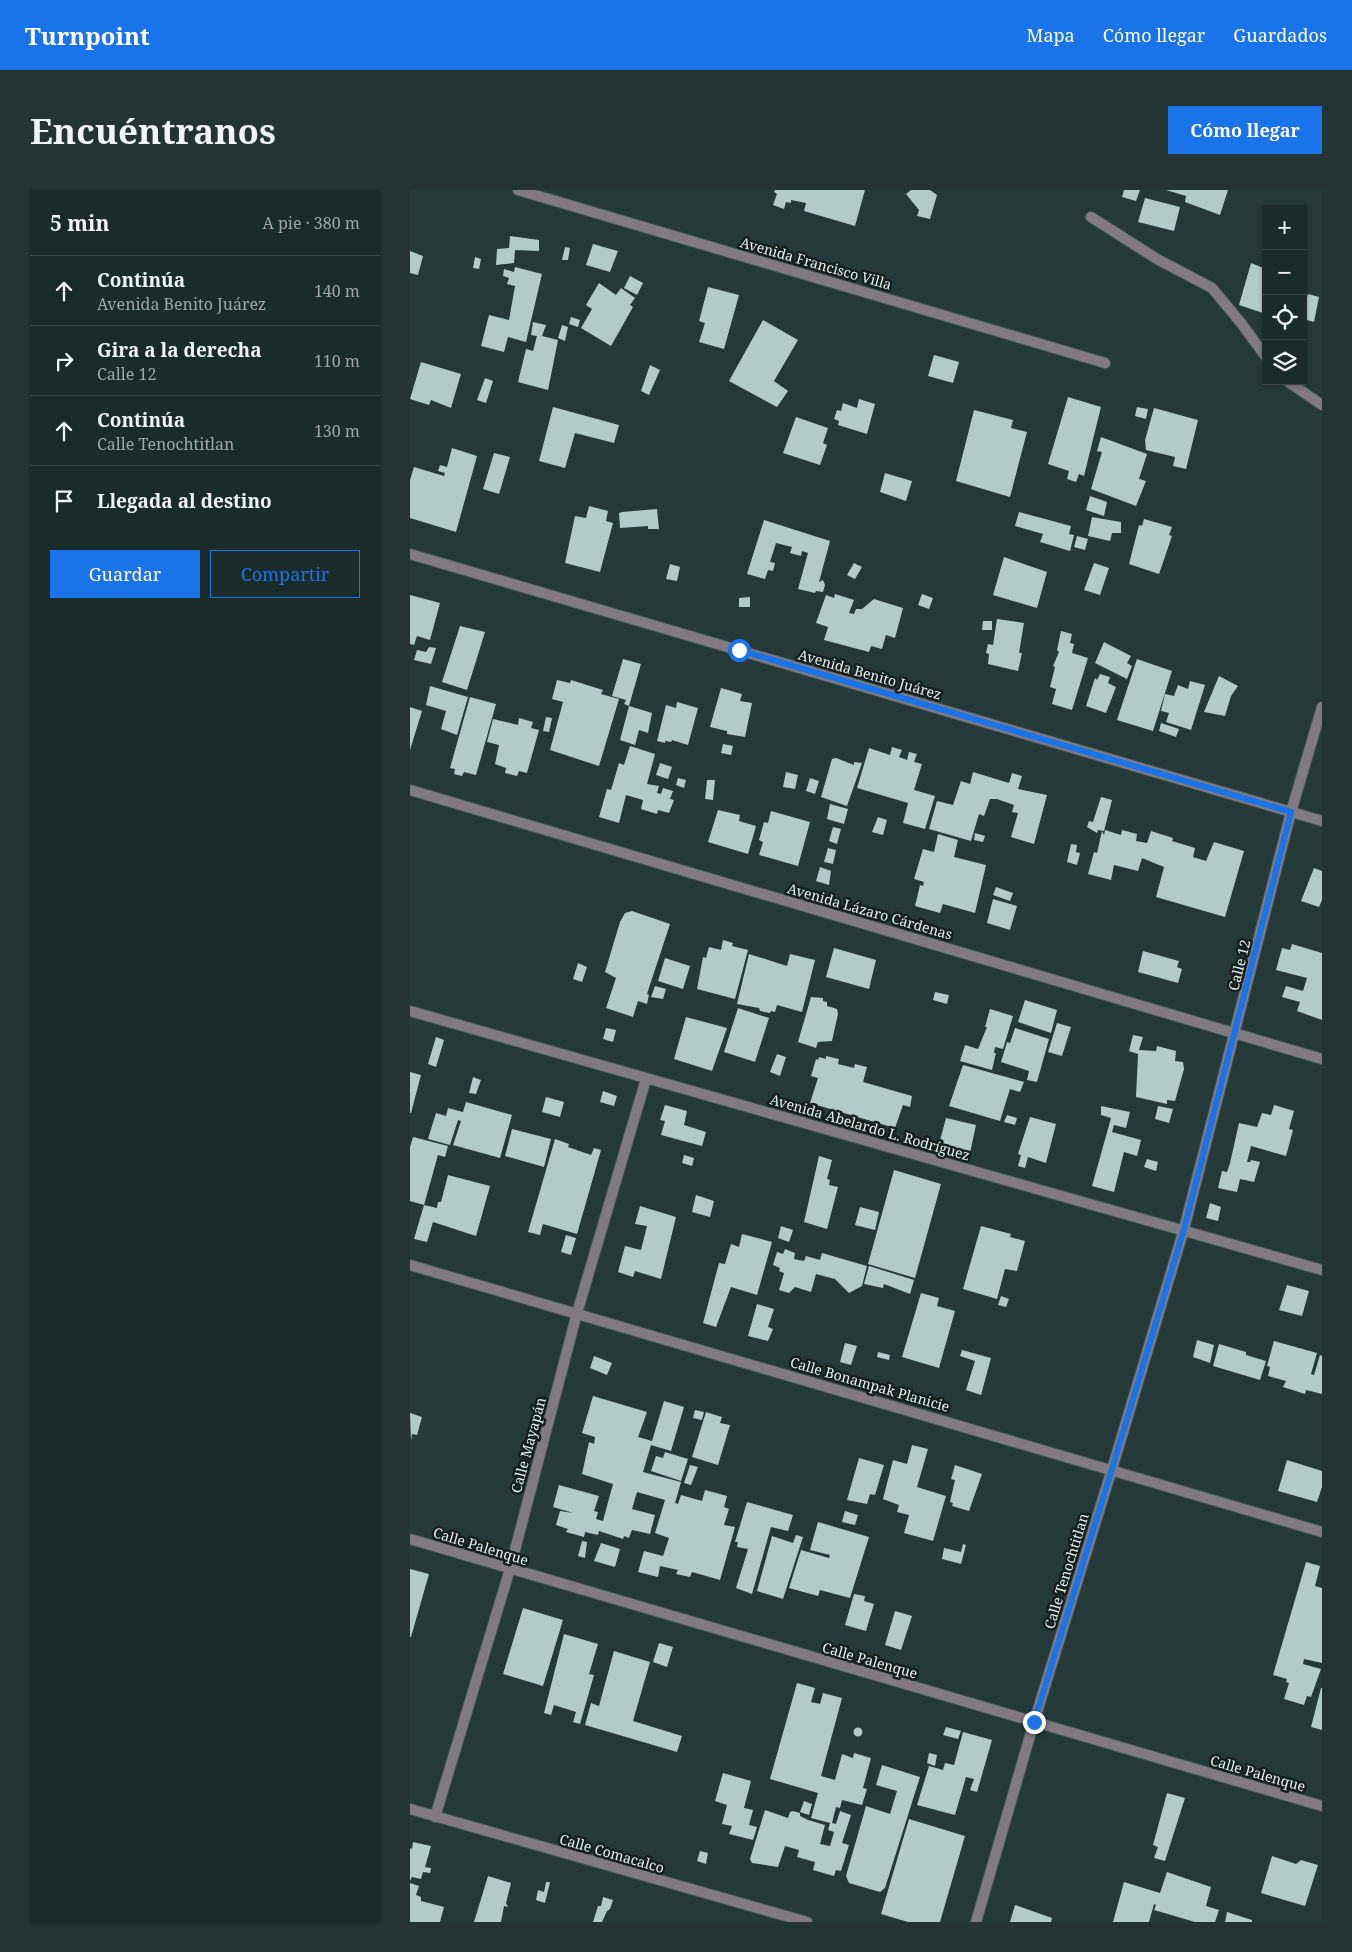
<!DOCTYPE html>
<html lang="es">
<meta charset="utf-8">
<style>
body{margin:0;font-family:"Noto Serif",serif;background:#233432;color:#f1f3f6}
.controls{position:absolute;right:15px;top:15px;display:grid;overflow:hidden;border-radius:0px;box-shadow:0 1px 4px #0004}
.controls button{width:45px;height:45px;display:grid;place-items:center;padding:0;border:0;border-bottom:1px solid #384847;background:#1a2c2a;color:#f1f3f6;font:25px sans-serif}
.stop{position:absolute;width:15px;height:15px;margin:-11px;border:4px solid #1a73e8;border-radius:50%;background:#fff}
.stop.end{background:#1a73e8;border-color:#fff;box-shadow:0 1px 5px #0008}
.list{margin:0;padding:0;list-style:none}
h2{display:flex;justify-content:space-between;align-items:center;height:65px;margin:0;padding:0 20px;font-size:21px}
h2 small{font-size:16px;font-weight:400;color:#9fa7a8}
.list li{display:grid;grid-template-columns:32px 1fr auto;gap:15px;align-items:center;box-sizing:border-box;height:70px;padding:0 20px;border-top:1px solid #384847}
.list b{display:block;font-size:19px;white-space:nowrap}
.list p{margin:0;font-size:16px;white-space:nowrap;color:#9fa7a8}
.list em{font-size:16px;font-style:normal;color:#9fa7a8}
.actions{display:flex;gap:10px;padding:15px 20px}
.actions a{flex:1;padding:11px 0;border:1px solid #1a73e8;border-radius:0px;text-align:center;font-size:18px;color:#1a73e8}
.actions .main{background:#1a73e8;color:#fff}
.icon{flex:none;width:28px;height:28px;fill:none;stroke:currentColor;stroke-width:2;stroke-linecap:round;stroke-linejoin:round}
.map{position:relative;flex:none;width:912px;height:1732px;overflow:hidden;border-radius:0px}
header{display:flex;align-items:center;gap:30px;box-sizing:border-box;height:70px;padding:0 25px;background:#1a73e8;color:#fff}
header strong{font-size:24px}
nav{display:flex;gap:28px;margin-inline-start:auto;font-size:18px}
.intro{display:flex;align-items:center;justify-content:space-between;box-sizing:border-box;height:120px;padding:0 30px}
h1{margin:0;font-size:35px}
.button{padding:12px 22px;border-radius:0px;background:#1a73e8;color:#fff;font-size:18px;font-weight:700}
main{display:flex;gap:30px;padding:0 30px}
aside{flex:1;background:#1a2c2a;border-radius:0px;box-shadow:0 1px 4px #0004}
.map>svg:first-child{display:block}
.building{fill:#b1cbc9}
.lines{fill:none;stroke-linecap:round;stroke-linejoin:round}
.street-casing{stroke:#425756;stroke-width:12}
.street{stroke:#817b81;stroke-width:10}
.route{stroke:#1a73e8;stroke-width:6}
.labels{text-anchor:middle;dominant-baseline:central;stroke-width:5;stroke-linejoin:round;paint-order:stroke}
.street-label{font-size:14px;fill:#e5f2f1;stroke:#151f1e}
</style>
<header>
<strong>Turnpoint</strong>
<nav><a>Mapa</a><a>Cómo llegar</a><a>Guardados</a></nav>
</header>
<div class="intro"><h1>Encuéntranos</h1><a class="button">Cómo llegar</a></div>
<main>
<aside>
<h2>5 min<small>A pie · 380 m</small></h2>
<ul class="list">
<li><svg class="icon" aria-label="ahead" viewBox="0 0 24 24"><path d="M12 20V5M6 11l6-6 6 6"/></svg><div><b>Continúa</b><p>Avenida Benito Juárez</p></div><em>140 m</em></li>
<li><svg class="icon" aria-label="right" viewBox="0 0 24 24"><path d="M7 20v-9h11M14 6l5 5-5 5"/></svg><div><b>Gira a la derecha</b><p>Calle 12</p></div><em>110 m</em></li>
<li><svg class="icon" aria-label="ahead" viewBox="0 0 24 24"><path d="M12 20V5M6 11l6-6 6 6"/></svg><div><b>Continúa</b><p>Calle Tenochtitlan</p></div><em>130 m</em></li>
<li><svg class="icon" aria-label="arrive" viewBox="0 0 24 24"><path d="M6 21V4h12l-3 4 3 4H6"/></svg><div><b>Llegada al destino</b></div></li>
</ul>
<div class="actions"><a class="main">Guardar</a><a>Compartir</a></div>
</aside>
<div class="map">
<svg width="912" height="1732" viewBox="0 0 912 1732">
<rect width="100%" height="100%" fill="#233a38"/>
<path class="building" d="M365,0H455L445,36L394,21L396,13L381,10V13L376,12L374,19L363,15L367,4L364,2Z
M501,0H520L527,5L520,29L507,26L509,20L496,4Z
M714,0H730L726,11L712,7Z
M756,0H818L810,25L775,12L776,6Z
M735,8L770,17L764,41L728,32Z
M100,46L129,50V61L105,60L104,73L86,75L87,59L99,58Z
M183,54L208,61L200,82L176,75Z
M155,57L160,58L158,70H152Z
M0,61L13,66L8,85L0,83Z
M65,67L71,69L69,79L63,78Z
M841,73L856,79V124L829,115Z
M105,77L132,84L116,152L98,147L94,162L71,156L79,125L99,130L105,96L97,94L99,88L93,86L94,79L104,82Z
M220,86L233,93L227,105L214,98Z
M189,93L206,105L211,98L225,108L220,115L223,117L201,156L171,138L182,119L176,115Z
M298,97L329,105L314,159L289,152L295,133L289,131Z
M898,104L909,107L904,132L893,129V119Z
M161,127L170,130L168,137L159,134Z
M353,130L388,150L364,191L378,201L367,217L319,191Z
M123,132L136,135L132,146L148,150L138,200L108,192L116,159L123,161L127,146L121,145Z
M152,135L158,137L155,151L148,148Z
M524,165L549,172L543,193L518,186Z
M11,172L51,184L41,218L21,210L19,215L0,209Z
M240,175L250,180L239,205L231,201Z
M75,188L83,191L76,213L67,210Z
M658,207L691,217L674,286L669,284L666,292L657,289L659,281L638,274Z
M449,209L465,214L457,244L428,235L429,231L424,229L427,220L431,221L433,213L447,218Z
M143,217L209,235L204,253L165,243L155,278L129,271Z
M727,217L738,219L736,229L725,226Z
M744,218L788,230L776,279L763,276L765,267L736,260L735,250Z
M564,220L603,230L601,238L617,242L600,307L546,291Z
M386,227L418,238L413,253L417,255L410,275L373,263Z
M691,247L737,264L729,289L736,291L726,316L681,299L692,262L687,261Z
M42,258L67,266L46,342L0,328V290L4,277L34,286L35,283L28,281L30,275L37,277Z
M84,263L100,267L89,304L73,299Z
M475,283L502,291L496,311L470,302Z
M680,306L697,312L694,326L676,320Z
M179,316L198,321L196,331L203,333L190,382L155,373L165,326L176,328Z
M247,319L249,339H238V336L210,338L209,323L212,322Z
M609,322L661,336L659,344L664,345L660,361L630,352L633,344L605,336Z
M682,327L711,332V343H702L700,351L678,346Z
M734,329L762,337L759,345L762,346L749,384L719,374L729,335L732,336Z
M354,330L420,351L409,392L413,390L415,395L413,402L406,401L405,403L388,399L398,363L392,361L391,366L380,363L382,357L366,353L360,372L365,373L363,381L358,380L355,389L337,384Z
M667,346L678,349L675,360L664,357Z
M594,367L637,382L627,418L583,405Z
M444,373L452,377L445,389L437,385Z
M684,373L699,378L690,405L674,400Z
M260,374L270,377L267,391L256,389Z
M425,404L444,410L439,423L444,424L446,419H452L464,409L493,418L485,448L476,445L472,459L461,456L459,462L414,450L418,437L406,433L416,405L424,408Z
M512,404L523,408L519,419L508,415Z
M0,405L30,413L20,450L7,446L4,455L0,454Z
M340,407V417H329V408Z
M587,429L614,433L609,463H612L608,481L578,474L579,464L576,463L578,454L583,455Z
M573,431H582V440H572Z
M50,436L75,442L57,500L32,492Z
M651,441L662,444L660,453L664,454L662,463L678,468L662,520L642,514L646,499L640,497L645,477L643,476L649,462L647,460Z
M694,452L721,466L717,473L722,476L717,489L685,473Z
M19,457L26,458L21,474L4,470L7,460L16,462Z
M213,469L231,474L219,516L214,514L216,510L202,506Z
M727,469L762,481L743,541L707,530Z
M690,484L700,487L698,493L706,497L696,523L676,516L685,488L687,490Z
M809,486L828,496L821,506L815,526L794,522Z
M147,490L160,493L161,490L193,500L191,504L209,509L189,576L140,560L153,512L142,509Z
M780,491L795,495L781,540L756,532L759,523L751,521L755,504L764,506L768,495L778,499Z
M20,496L58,507L47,545L31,539L36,521L16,515Z
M311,498L332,504L330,511L342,513L335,547L317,544V541L300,537Z
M60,507L86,514L66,585L54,582L52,586L44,584L45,579L40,578Z
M267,512L288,518L278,555L262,550L261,552L255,551V553L247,551L256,515L266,518Z
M219,516L242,523L238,543L229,540L225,555L210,550Z
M0,517L12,521L0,560Z
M136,527L142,528L139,542L133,541Z
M109,528L123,532L121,538L129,540L117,583L109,581L107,586L95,583L96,578L85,574L89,555L77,552L83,529L108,535Z
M751,533L769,539L766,547L749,541Z
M313,554L323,556L321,565L311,563Z
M220,556L245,564L237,594L249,596L247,603L251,604L253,598L263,601L260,609L264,610L259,623L248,620L247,624L231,619L233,610L216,605L209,633L189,627L197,599L201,600L209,573L214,575Z
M482,557L492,560L489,567L497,570L499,562L507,564L504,572L512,574L504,600L525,606L515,639L493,633L498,613L447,598L459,558L480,565Z
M426,568L444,575V572L452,573L437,616L411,607L422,569Z
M250,573L262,577L258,589L246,585Z
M376,582L388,585L385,599L373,597Z
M563,582L599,593L602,583L612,586L608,599L637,605L624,654L601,647L608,623L602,622L604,615L587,609H580L574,626L569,624L561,651L519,639L527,611L543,615L551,591L560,594Z
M268,588L276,590L274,598L266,595Z
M400,588L409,591L405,604L396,601Z
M297,590H305L303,610L295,609Z
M691,607L702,610L694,641L688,640L687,643L677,637L679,631L683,632Z
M420,614L438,619L434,634L417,629Z
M308,620L330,625L329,631L346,636L338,664L298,652Z
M361,621L400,632L388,676L349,665L353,652L349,650L354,632L358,633Z
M468,627L477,630L473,645L462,642Z
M423,637L431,639L427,654L419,651Z
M695,640L711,645L712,640L727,644L726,651L737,653L741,641L763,648L762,651L785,658L783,667L796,671L804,652L834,661L815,727L746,707L754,677L732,668L728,681L704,675L701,690L678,684L684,662L687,663L692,641L694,645Z
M565,643L575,646L573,652L564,650Z
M528,644L548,650L544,667L576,675L565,723L533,714L530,723L505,716L510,695L513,696L514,692L504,689L513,659L524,662Z
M661,654L667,655L666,662L670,663L667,675L657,672Z
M418,658L426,660L423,674L414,672Z
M410,677L421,681L419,695L406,691Z
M904,678L912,681V710L909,717L891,711Z
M586,697L603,703L600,711L583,705Z
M583,709L607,716L600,740L577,733Z
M222,721L260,734L237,804L239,805L237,814L228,811L223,827L196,818L206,788L195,782L210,732L215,723Z
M313,750L323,753L322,756L338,760L325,809L287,799L293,767L296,768L299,757L311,760Z
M882,754L912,763V830L887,821L890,812L872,807L876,796L893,801L897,788L866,780L872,758L880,760Z
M424,758L466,770L459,799L416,787Z
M733,761L769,771L767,777L772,779L768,793L728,782Z
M339,764L377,776L380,764L405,770L392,822L367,815L365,822L361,821L360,823L350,821L349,818L327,814Z
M255,768L280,776L273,799L248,791Z
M168,773L177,777L172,792L163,789Z
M245,796L256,799L253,809L241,807Z
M525,802L539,805L537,814L523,810Z
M401,807L413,808V811L417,812V816L427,819L428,824L422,851L408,852L406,858L388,852Z
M615,810L647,820L641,843L608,832Z
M328,818L359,828L345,872L314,862Z
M580,819L603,826L593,859L585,857L584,863H586L582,880L550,871L555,855L568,859L577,837H575Z
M276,827L317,838L302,881L264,869Z
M647,833L661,837L652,866L638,862Z
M196,838L206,840L203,852L193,849Z
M605,838L639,849L627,892L617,890L619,881L591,872L597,852L600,853Z
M723,845L733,847L729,860L746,861L747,856L766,861L765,871L773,872L774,879L765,911L757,910V914L726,907L728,864L719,861Z
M26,847L34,850L26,877L18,874Z
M367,864L376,867L370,886L360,882Z
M416,866L429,869L428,874L444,878L445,874L457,877L453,892L502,906L500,917L493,915L485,938L400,913L408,888L401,886L406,869L408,870L409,867L416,869Z
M553,875L614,892L610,902L600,899L590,931L539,916Z
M0,882L11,885L1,923H0Z
M63,887L71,890L66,904L59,903Z
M193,901L207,906L204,916L190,912Z
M136,907L154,912L150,927L132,922Z
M56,912L102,925L90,968L43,955L51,931L48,930L40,955L18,949L26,923L36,926L38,918L53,922Z
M255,915L277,921L274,935L296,942L292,956L251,945L255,931L250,930Z
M864,915L884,921L879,939L883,940L876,966L841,956L837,972H840L841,970L850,972L844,992L830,989L827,1002L808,998L812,981L817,982L820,973L829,933L847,937L852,923L861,925Z
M691,916L720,922L716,938L704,935L702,942L731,950L727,966L714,962L704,1002L682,996L701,928L691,925Z
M748,916L763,919L759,933L745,929Z
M597,925L607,928L605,935L594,932Z
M620,927L646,934L636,973L618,967L615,978L608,976L611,965L608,964Z
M536,928L566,935L560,963L529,954Z
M102,939L141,949L134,977L95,966Z
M3,947L38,956L35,967L28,965L14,1015L27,1018L28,1012H31L38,985L80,996L66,1046L23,1032L17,1052L4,1049L14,1015L0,1011V957Z
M145,949L159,954L158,957L181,965L184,958L191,960L167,1044L133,1034L130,1045L118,1042Z
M274,965L284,968L282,976L272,973Z
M409,966L422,970L417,989L420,990L419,995L428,997L417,1039L394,1032Z
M737,969L748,972L746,981L734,977Z
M484,980L531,994L505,1088L458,1074Z
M286,1005L304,1011L300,1027L282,1022Z
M800,1013L811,1017L808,1031L796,1028Z
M230,1016L266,1027L251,1089L225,1081L223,1087L208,1082L215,1056L231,1060L237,1036L225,1034Z
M450,1017L469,1022L465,1040L445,1035Z
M371,1036L383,1040L379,1052L368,1048Z
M571,1036L601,1044L600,1047L615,1051L607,1081L595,1079L587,1109L553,1099Z
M332,1044L362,1052L347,1105L321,1097L306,1137L293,1133L309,1073L315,1074L321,1054L329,1057Z
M156,1045L166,1048L161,1065L151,1062Z
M375,1059L385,1063L384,1069L394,1071L396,1066L410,1070L412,1063L457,1076L452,1096L439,1103L425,1089L406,1084L401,1102L385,1097L379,1103L369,1100L374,1083L369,1081L370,1078L363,1075L367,1062L373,1064Z
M459,1076L504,1090L500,1104L474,1094L473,1098L454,1094Z
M877,1095L899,1101L892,1126L869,1120Z
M511,1103L529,1108L527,1116L545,1121L529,1178L492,1167Z
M591,1106L599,1109L596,1117L588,1115Z
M347,1114L364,1119L358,1137L363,1139L358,1151L338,1146Z
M787,1150L804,1155L800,1173L783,1167Z
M864,1151L907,1163L901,1184L904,1185L910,1165L912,1166V1204L896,1200L895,1204L873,1197L876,1191L858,1186L860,1177L857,1176Z
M435,1153L447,1156L441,1175L430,1172Z
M809,1154L836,1162V1165L856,1171L850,1190L803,1176Z
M552,1160L581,1168L571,1205L556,1200L565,1171L550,1166Z
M468,1162L480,1165L479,1170L467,1167Z
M184,1166L202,1173L197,1185L180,1178Z
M183,1206L237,1222L228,1247L242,1251L254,1211L274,1217L261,1261L241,1255L233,1282L271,1292L265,1313L268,1314L271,1305L292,1311L295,1300L317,1306L314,1317L319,1319L314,1335L325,1337L310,1390L282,1382L280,1387L266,1384L268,1380L250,1376L248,1387L228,1382L234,1361L253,1366L259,1348L245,1343L255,1310L227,1302L222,1319L245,1325L240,1344L222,1340L219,1348L214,1346L213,1349L189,1341L188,1345L175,1342L174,1347L156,1342L158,1339L146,1335L150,1321L163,1323L143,1317L149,1295L189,1306L184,1321L188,1322L186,1329L193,1331L194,1327L203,1294L172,1284L179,1252L184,1254L185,1247L172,1243Z
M285,1220L294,1222L292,1230L283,1228Z
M296,1222L312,1227L310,1233L320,1235L308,1275L282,1267Z
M0,1223L12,1227L7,1245L2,1244L1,1251Z
M502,1255L518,1259L507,1297L536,1306L523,1351L494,1343L499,1325L487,1322L489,1315L473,1309L483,1270L497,1274Z
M255,1262L278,1269L271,1291L241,1281L246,1266L253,1268Z
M449,1268L474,1275L465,1305L460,1304L457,1314L437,1310Z
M877,1270L912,1281V1297L907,1312L868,1301Z
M280,1275L288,1277L281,1295L274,1293Z
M545,1275L572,1284L559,1321L542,1316L543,1313L540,1312L545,1290L541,1289Z
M337,1312L383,1325L378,1341L361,1337L342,1404L326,1398L338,1359L327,1357L328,1352H325Z
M435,1321L448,1325L445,1335L432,1332Z
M408,1332L459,1347L440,1408L410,1400L408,1406L379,1398L391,1360L419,1368L420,1365L400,1360Z
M386,1345L393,1347L373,1409L347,1401L362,1346L383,1353Z
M172,1351L177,1352L175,1368L168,1366Z
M191,1353L210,1359L205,1377L184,1371Z
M553,1354L556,1355L551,1374L532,1369L534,1358L551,1362Z
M896,1372L910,1376L905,1396L912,1398V1473L894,1469L893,1474L911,1479L901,1507L897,1506L894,1515L874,1509L879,1493L876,1492L877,1489L863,1485Z
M0,1379L19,1384L1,1447H0Z
M444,1404L455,1406L454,1411L464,1414L456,1441L435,1435Z
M113,1418L153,1430L133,1496L93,1484Z
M485,1421L502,1426L491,1460L475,1455Z
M154,1444L188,1454L179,1484L184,1485L170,1534L163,1532L166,1522L144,1515L141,1525L134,1523Z
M249,1453L263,1457L257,1477L243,1472Z
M204,1461L240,1472L223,1531L272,1546L267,1562L175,1535L181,1513L189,1516Z
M387,1493L405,1498L401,1512L410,1514L413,1503L432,1508L411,1586L425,1590L432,1564L443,1568L444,1563L461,1568L453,1598L457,1599L452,1615L432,1610L430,1618L426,1617L422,1633L426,1634L430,1621L441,1625L432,1653L439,1655L431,1681L426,1680L424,1686L403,1680L405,1672L387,1667L389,1660L375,1656L368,1677L342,1673L340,1669L355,1620L378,1628L380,1622L383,1621L390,1623V1626L398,1630L415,1635L410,1654L420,1656L424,1642L418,1640L420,1633L401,1628L408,1603L360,1589Z
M911,1498H912V1540L901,1537Z
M536,1537L551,1541L548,1549L533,1545Z
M443.5 1542a4.5 4.5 0 1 1 9 0a4.5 4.5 0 1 1-9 0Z
M553,1542L582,1550L567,1602L560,1600L564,1589L556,1587L545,1625L507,1615L519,1576L533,1580L535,1573L544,1575Z
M519,1563L527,1565L525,1576L517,1573Z
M472,1575L510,1587L475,1698L470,1702L439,1693L436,1686L456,1616L480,1624L487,1601L466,1595Z
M313,1583L341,1591L334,1618L343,1620L339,1635L347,1637L343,1650L319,1644L322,1636L312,1634L317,1615L305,1611Z
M757,1603L775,1608L755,1671L744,1668L748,1657L743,1655Z
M394,1611L402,1614L399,1625L390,1622Z
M499,1629L555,1646L530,1732H498L471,1724Z
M3,1652L21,1656L15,1677L21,1678L20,1683L13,1682L11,1689L2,1687L0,1691V1658L2,1659Z
M290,1661L298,1663L296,1674L287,1671Z
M862,1666L886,1674L891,1670L908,1675L895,1716L851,1703Z
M757,1682L801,1697L796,1716L809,1720L805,1732H785L744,1720L746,1715L744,1714L739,1732H703L714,1692L750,1703Z
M78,1686L101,1693L96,1713L98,1717L94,1716L91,1732H64Z
M136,1692H140L135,1713L126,1710L128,1700L134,1702Z
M0,1693L9,1696L6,1705L11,1707V1711L34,1717L30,1732H0Z
M193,1707L203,1710L200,1719L197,1721L192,1732H183L188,1716H191Z
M605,1715L642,1728L641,1732H600Z
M817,1722L842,1730V1732H815Z"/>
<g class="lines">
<g class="street-casing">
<path id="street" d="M108,0L695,173
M681,27L747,69L802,98L831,133L856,167
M877,191L912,215
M0,364L912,631
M0,600L912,869
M0,821L912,1080
M0,1075L912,1342
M0,1349L912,1616
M0,1619L397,1732
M25,1627L100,1379L167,1123L236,889
M566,1732L624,1532L702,1279L774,1039L881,622L912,517"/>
</g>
<use href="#street" class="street"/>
</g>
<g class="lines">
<path class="route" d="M329,460L881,622L774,1039L702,1279L624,1532"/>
</g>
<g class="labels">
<g class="street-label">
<text transform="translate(406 73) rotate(16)">Avenida Francisco Villa</text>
<text transform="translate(460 484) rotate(16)">Avenida Benito Juárez</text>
<text transform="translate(460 721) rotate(16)">Avenida Lázaro Cárdenas</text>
<text transform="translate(829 775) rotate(-76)">Calle 12</text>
<text transform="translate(460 937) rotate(16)">Avenida Abelardo L. Rodríguez</text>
<text transform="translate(460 1194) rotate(16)">Calle Bonampak Planicie</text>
<text transform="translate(118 1255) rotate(-75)">Calle Mayapán</text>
<text transform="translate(71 1356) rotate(17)">Calle Palenque</text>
<text transform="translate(656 1381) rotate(-73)">Calle Tenochtitlan</text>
<text transform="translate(460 1470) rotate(16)">Calle Palenque</text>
<text transform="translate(848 1583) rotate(16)">Calle Palenque</text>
<text transform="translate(202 1663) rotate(16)">Calle Comacalco</text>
</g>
</g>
</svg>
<div class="controls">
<button>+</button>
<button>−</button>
<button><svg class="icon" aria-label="locate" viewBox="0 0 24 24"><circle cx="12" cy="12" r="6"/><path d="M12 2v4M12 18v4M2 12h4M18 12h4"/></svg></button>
<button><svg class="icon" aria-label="layers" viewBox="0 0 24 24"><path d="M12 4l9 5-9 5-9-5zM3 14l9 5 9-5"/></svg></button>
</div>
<div class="stop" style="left:329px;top:460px"></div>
<div class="stop end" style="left:624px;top:1532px"></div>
</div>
</main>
